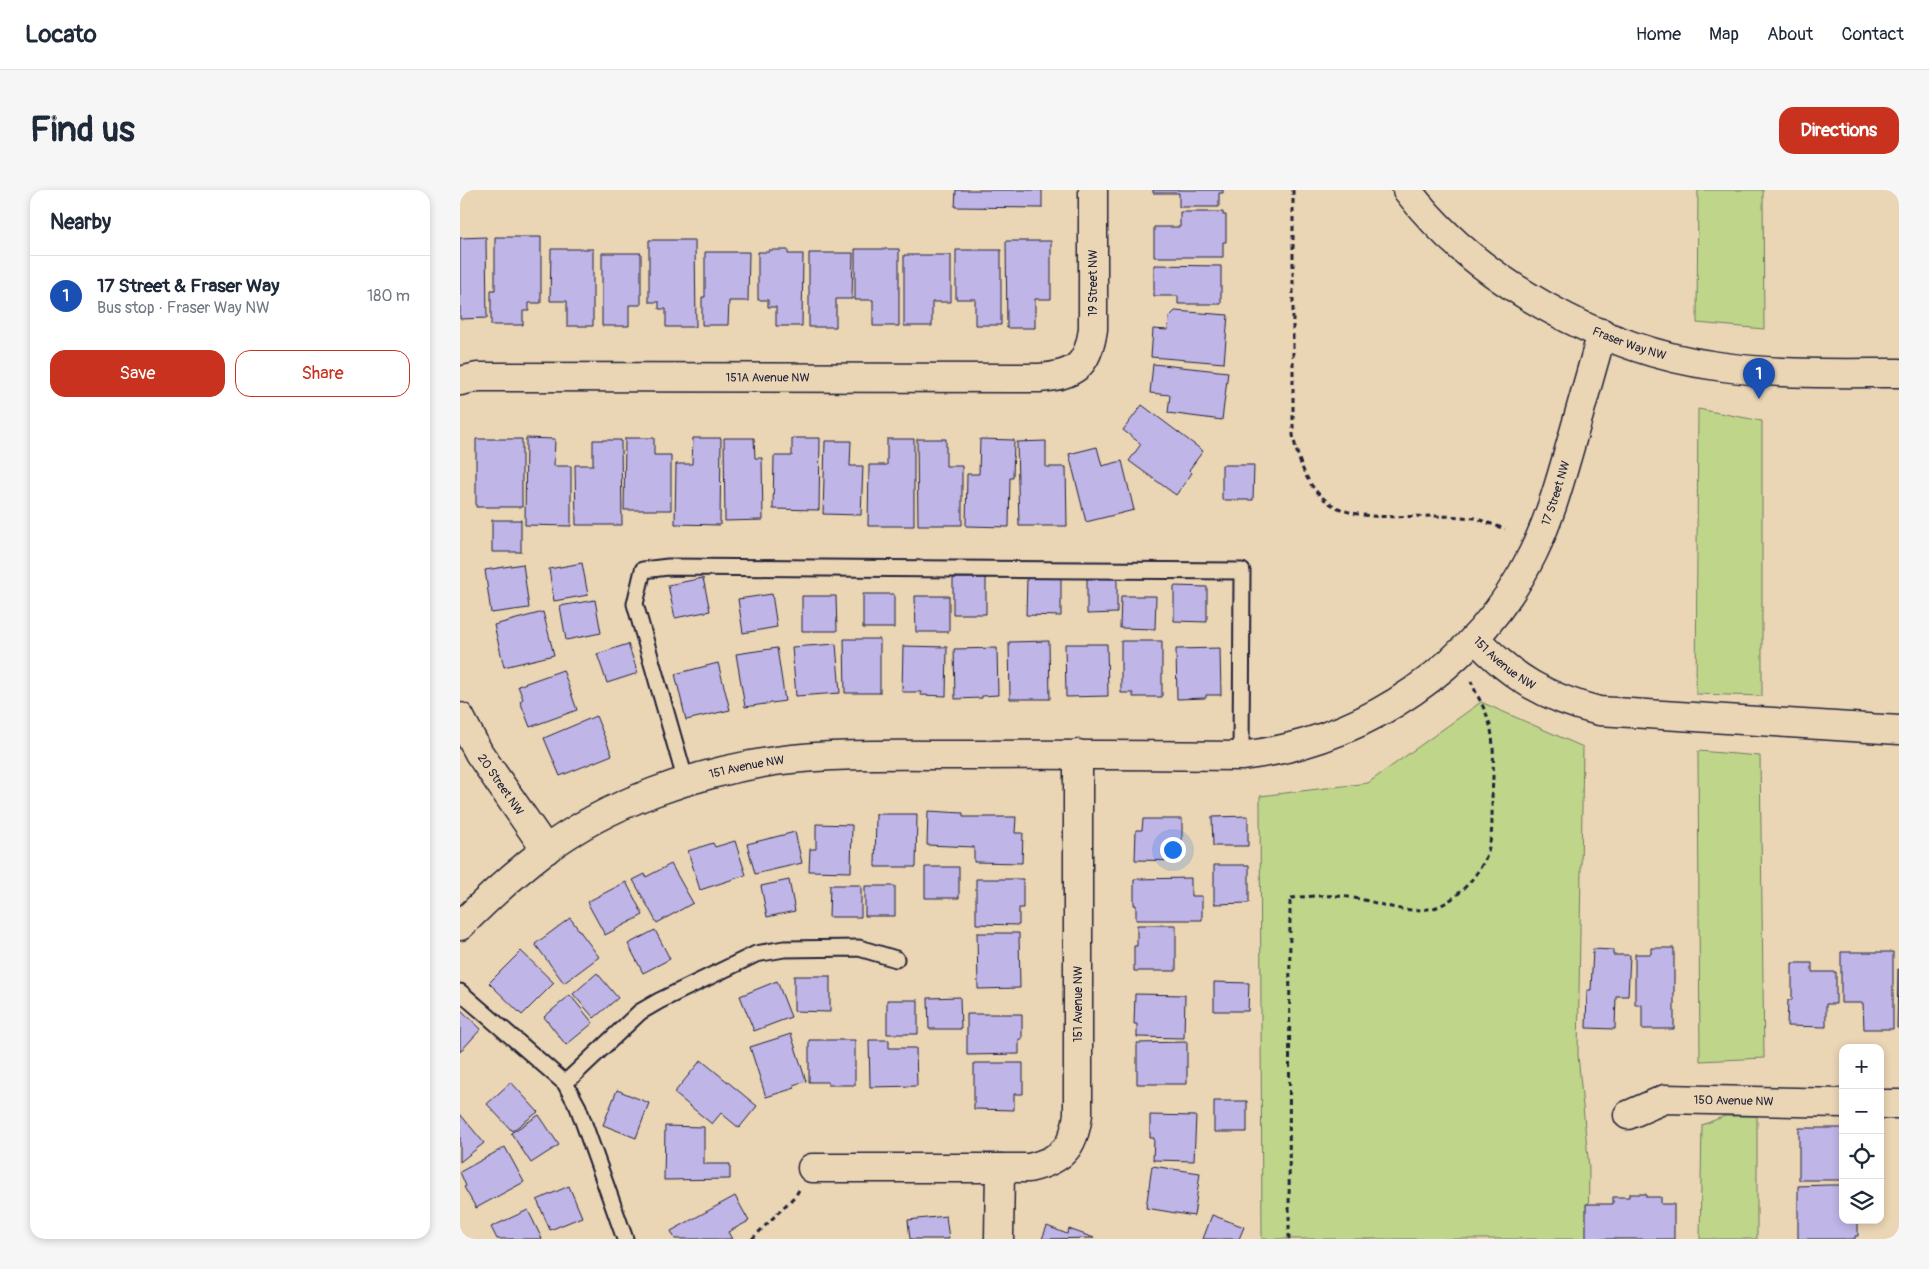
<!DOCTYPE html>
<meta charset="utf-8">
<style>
body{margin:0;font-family:Pangolin,sans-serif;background:#f6f6f7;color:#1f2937}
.controls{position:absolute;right:15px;bottom:15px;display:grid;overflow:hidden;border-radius:10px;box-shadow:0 2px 8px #0003}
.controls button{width:45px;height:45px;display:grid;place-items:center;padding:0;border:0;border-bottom:1px solid #e0e1e3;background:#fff;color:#1f2937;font:25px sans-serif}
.you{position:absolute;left:712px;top:659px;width:18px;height:18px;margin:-12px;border:4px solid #fff;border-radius:50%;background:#1a73e8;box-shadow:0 0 0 8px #1a73e833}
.badge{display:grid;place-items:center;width:32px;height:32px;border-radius:50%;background:#c8321e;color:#fff;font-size:16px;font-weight:700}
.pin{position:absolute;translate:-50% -41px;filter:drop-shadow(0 1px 2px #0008)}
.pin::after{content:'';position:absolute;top:26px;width:18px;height:15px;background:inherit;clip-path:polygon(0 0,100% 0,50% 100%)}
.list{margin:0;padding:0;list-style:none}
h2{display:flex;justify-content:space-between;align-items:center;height:65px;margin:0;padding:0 20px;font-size:21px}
h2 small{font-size:16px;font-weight:400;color:#747a83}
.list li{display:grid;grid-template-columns:32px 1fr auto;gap:15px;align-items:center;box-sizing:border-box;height:80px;padding:0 20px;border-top:1px solid #e0e1e3}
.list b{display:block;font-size:19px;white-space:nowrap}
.list p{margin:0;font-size:16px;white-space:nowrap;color:#747a83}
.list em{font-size:16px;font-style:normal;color:#747a83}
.actions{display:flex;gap:10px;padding:15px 20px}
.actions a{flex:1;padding:11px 0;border:1px solid #c8321e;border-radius:15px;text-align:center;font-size:18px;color:#c8321e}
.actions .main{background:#c8321e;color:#fff}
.icon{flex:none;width:28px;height:28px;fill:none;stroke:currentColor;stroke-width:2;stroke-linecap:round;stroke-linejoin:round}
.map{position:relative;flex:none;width:1439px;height:1049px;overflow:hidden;border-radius:15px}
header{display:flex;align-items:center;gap:30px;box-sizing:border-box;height:70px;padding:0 25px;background:#fff;border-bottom:1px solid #e0e1e3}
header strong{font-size:24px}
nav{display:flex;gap:28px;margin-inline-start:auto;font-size:18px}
.intro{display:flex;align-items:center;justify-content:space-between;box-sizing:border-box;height:120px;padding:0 30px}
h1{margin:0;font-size:35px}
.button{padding:12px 22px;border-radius:15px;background:#c8321e;color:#fff;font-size:18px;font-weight:700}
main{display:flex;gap:30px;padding:0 30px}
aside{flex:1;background:#fff;border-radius:15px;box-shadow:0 2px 8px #0003}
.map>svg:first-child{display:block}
.green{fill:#bfd58a;stroke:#707c62}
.building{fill:#bfb5e6;stroke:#22223b}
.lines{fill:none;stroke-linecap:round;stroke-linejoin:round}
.service-casing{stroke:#22223b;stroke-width:19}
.minor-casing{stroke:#22223b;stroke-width:31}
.tertiary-casing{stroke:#22223b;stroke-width:31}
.path{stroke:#22223b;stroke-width:3;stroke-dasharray:5 4;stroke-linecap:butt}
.service{stroke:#ead5b4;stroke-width:15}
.minor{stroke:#ead5b4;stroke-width:28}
.tertiary{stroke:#ead5b4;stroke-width:28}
.labels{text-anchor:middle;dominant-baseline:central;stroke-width:5;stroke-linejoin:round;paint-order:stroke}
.street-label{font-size:12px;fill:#22223b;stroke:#ead5b4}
</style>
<header>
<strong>Locato</strong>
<nav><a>Home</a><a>Map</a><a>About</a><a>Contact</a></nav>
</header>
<div class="intro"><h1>Find us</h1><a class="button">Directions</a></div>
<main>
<aside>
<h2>Nearby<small></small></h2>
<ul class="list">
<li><span class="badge" style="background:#1a4fb4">1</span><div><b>17 Street &amp; Fraser Way</b><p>Bus stop · Fraser Way NW</p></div><em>180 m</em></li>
</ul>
<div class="actions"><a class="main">Save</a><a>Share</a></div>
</aside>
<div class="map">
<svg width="1439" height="1049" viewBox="0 0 1439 1049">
<rect width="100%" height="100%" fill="#ead5b4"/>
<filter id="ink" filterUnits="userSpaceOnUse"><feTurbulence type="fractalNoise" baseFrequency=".02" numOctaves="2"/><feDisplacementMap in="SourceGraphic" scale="10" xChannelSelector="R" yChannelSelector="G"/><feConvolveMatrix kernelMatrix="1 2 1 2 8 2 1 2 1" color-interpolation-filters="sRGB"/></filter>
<g filter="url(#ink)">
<path class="green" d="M1238,0H1303L1304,139L1237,133Z
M1238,219L1302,231V506L1236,504Z
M1021,512L1123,557L1118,865L1129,978L1128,1049H802L800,606L908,593Z
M1238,561L1300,566L1304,868L1240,871Z
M1265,926H1297V1049H1240L1242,935Z"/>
<path class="building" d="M496,0H582V18L495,17Z
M693,0H763V3H759V17H719V3H693Z
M720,22H763V25H766V52H763V67H694V37H720Z
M26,47L27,128L0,129V48Z
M35,47H81V113H69V121H63V135H31V100H35Z
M189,50H235L236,137H206V119H199V112H189Z
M546,51H591V109H575V138H547Z
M91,59H133V136H107V111H90Z
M395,59H439V136H413V110H395Z
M309,60H328V64H343L342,136H316V117H308V110H298V62H309Z
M496,60H541V135H515V109H496Z
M245,62H289L288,111H269L268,135H242V107H245Z
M142,63H181V115H169V136H142Z
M349,63H393L392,109H376V137H349Z
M444,65H491V112H472V136H444Z
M694,75L761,76V114H718V106H694Z
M715,121L768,125L764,173L691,167L693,139L708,140L709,127Z
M693,174L768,182L762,230L708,223L710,205L690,203Z
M682,215L743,261L729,280L732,283L716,305L669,271L681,254L663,240Z
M66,248L95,249L94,276H111V336L65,335Z
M165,248H194V265H211V320H164Z
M233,248H261L260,335L215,334L216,274H232Z
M264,248H294L295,268H302L303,330L265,331Z
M332,248H360L359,320L313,319L314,266H332Z
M16,249H62V317H16Z
M427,249H454V336H408L409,275H427Z
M457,249H486V276H502V335H458Z
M520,249L554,250L553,288H550L549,337L506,336L507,284H519Z
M133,250H161L162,335H116L115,275H133Z
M365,251H391L390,276H403L401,325L363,324Z
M586,251V277H606L607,336H559L557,252Z
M637,257L642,276L662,271L674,320L626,332L609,264Z
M762,275H794L793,310H762Z
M32,330H61V362H32Z
M122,373L128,405L94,411L89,379Z
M63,374L69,418L31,423L25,380Z
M567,387L601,388V426L566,425Z
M243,388L250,421L215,428L208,395Z
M493,388H526V424H493Z
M627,388H657V423L627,424Z
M714,396L747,397V432L714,431Z
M312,404L317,437L283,443L278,409Z
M403,404H434V438H403Z
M342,406H376L377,441H342Z
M455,406H489V442H456Z
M661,406H696L695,439L660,438Z
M135,410L141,443L106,450L100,416Z
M83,422L94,465L44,477L34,435Z
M384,449H420V503H385Z
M589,451L590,509H550L549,452Z
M661,451H702V507H673V503H661Z
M168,454L178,483L147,493L137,464Z
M376,454L380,503L336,506L332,457Z
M605,454H647L648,506L606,507Z
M443,456L487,457L486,506L461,505V502H442Z
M317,458L325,511L285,517L276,464Z
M537,458L538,505L522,506V508L495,509L494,459Z
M760,458L761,505H746V508L717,509L716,459Z
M258,473L270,520L226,530L215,484Z
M103,480L117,520L70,537L60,511L63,509L58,496Z
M136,526L152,565L100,586L84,548Z
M468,621L503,623V627H556L555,643H563L562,673L514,672V657L467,655Z
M416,624H457L456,677H415Z
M788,626V656H753L752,627Z
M683,629H722V671L675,670L676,640H682Z
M356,634L392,635L391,682L349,681L350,659H356Z
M335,642L342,673L295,684L287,654Z
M275,651L286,685L240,700L228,661L253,653L255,657Z
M211,674L233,713L197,733L173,690L185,684L186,687Z
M754,675H789V713L754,714Z
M465,677H499V708H465Z
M731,688V706H742V730H676V715H674V689Z
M516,689H563V718H559V735L516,734Z
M329,690L335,721L307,727L301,696Z
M166,692L183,725L145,745L127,712Z
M370,695H401V727H369Z
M405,696H435V726H405Z
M110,728L139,767L104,793L75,754Z
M677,735H716V781H674V756H677Z
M195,740L210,769L183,783L168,754Z
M517,743H559L560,798L518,799Z
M1191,758H1214V839H1182V815H1175V764H1191Z
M1133,759L1153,760V765H1170L1168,806H1156L1155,839L1126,838L1127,800H1131Z
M61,761L94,793L62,825L29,793Z
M1381,762H1433V839H1404L1403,813H1381Z
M1332,773H1352V782H1376V814H1366V837L1327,836L1328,810H1332Z
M1438,779H1439V838H1437Z
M137,783L158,808L134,828L113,804Z
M334,786H370V822L334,821Z
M317,791L331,827L294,841L280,806Z
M754,792L789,793L788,821H754Z
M675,804L725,805L724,848L677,847V834H674Z
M110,805L133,833L106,855L84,827Z
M500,807L501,839H469L468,808Z
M427,810H458V844H427Z
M0,819L21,839L0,862Z
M507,824H562V849H559V864L507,865Z
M331,844L346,891L333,895L335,898L306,907L290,857Z
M349,850H395V895H368V892H349Z
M409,850H429V858H456L457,896L410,897Z
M727,852V894H677V853Z
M241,870L297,916L279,938L261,923L252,934L214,903Z
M514,873H563V904H554V920L514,919Z
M51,892L78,922L52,941L27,914Z
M157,900L189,913L176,948L143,935Z
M754,911H787V942H754Z
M0,924L24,953L0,972Z
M79,925L99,955L71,973L51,943Z
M690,925L736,926L734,971L693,970L694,948H690Z
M205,936L244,937V974H270V989L204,990Z
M1339,938H1383V990H1339Z
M45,957L64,992L16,1018L4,997L6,996L0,982Z
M692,976L740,983L734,1026L686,1018Z
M1368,995H1383V1030H1398V1046H1395V1049H1338V996Z
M109,996L122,1027L90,1040L77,1010Z
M1169,1004H1186V1007H1201V1014H1214V1049H1126V1014H1153V1007H1169Z
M275,1006L289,1031L268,1042L272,1049H215L211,1041Z
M68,1020L82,1049H37L31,1037Z
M752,1025L784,1037L779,1049H743Z
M486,1026L489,1049H450L448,1030Z
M587,1036L607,1044L609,1039L634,1048L582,1049Z"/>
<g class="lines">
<g class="service-casing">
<path id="service" d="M226,592L175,414L183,380L208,377L782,381L781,566
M0,802L105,893L118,917L165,1049
M105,893L180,822L199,811L296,764L324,759L399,758L436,769"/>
</g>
<g class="minor-casing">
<g id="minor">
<path id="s1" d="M0,191L18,187L579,188C615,185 628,176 633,139V0"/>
<path id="s2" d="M1015,448C1052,488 1087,508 1139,521L1439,540"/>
<path id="s3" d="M0,527L19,563L86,660"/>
<path d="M1420,914H1439"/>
<path id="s4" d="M1168,925L1205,909L1383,913"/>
<path d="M352,978H569C602,970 614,958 618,924V564"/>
<path d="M539,1049L540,978"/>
</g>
</g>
<g class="tertiary-casing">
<g id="tertiary">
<path id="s5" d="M947,0C1016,91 1144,161 1257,176C1317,185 1378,183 1439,183"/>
<path id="s6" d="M0,736C27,709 54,684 84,661C150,612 234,583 315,571C377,563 440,565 502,565C595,564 688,565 781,566C905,552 1018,475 1073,363C1089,330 1099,295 1109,260C1120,221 1131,182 1142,143"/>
</g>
</g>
<path class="path" d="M833,0V245C853,351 922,321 1001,327L1015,328L1045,339
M292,1049L336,1005L339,1000
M829,1049L830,708C851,706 873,704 894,708C923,713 937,723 968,719C992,717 1022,683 1028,661C1033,644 1032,625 1032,608C1033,585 1035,562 1031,540C1028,522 1017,507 1011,491"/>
<use href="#service" class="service"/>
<use href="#minor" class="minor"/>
<use href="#tertiary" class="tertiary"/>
</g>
</g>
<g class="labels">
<g class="street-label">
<text transform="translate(633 93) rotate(-90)">19 Street NW</text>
<text stroke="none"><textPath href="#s5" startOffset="274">Fraser Way NW</textPath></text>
<text stroke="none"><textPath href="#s1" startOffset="308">151A Avenue NW</textPath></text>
<text stroke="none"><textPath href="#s6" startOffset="1264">17 Street NW</textPath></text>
<text stroke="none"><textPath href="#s2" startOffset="39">151 Avenue NW</textPath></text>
<text stroke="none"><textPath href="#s6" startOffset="334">151 Avenue NW</textPath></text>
<text stroke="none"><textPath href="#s3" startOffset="79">20 Street NW</textPath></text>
<text transform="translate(618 814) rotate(-90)">151 Avenue NW</text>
<text stroke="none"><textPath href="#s4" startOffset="109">150 Avenue NW</textPath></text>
</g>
</g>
</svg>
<div class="controls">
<button>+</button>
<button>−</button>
<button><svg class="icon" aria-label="locate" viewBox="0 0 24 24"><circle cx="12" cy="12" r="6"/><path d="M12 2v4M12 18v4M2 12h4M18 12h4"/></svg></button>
<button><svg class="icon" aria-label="layers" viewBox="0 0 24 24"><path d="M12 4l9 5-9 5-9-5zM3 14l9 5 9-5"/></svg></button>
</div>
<div class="you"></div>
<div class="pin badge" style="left:1299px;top:209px;background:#1a4fb4">1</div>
</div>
</main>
